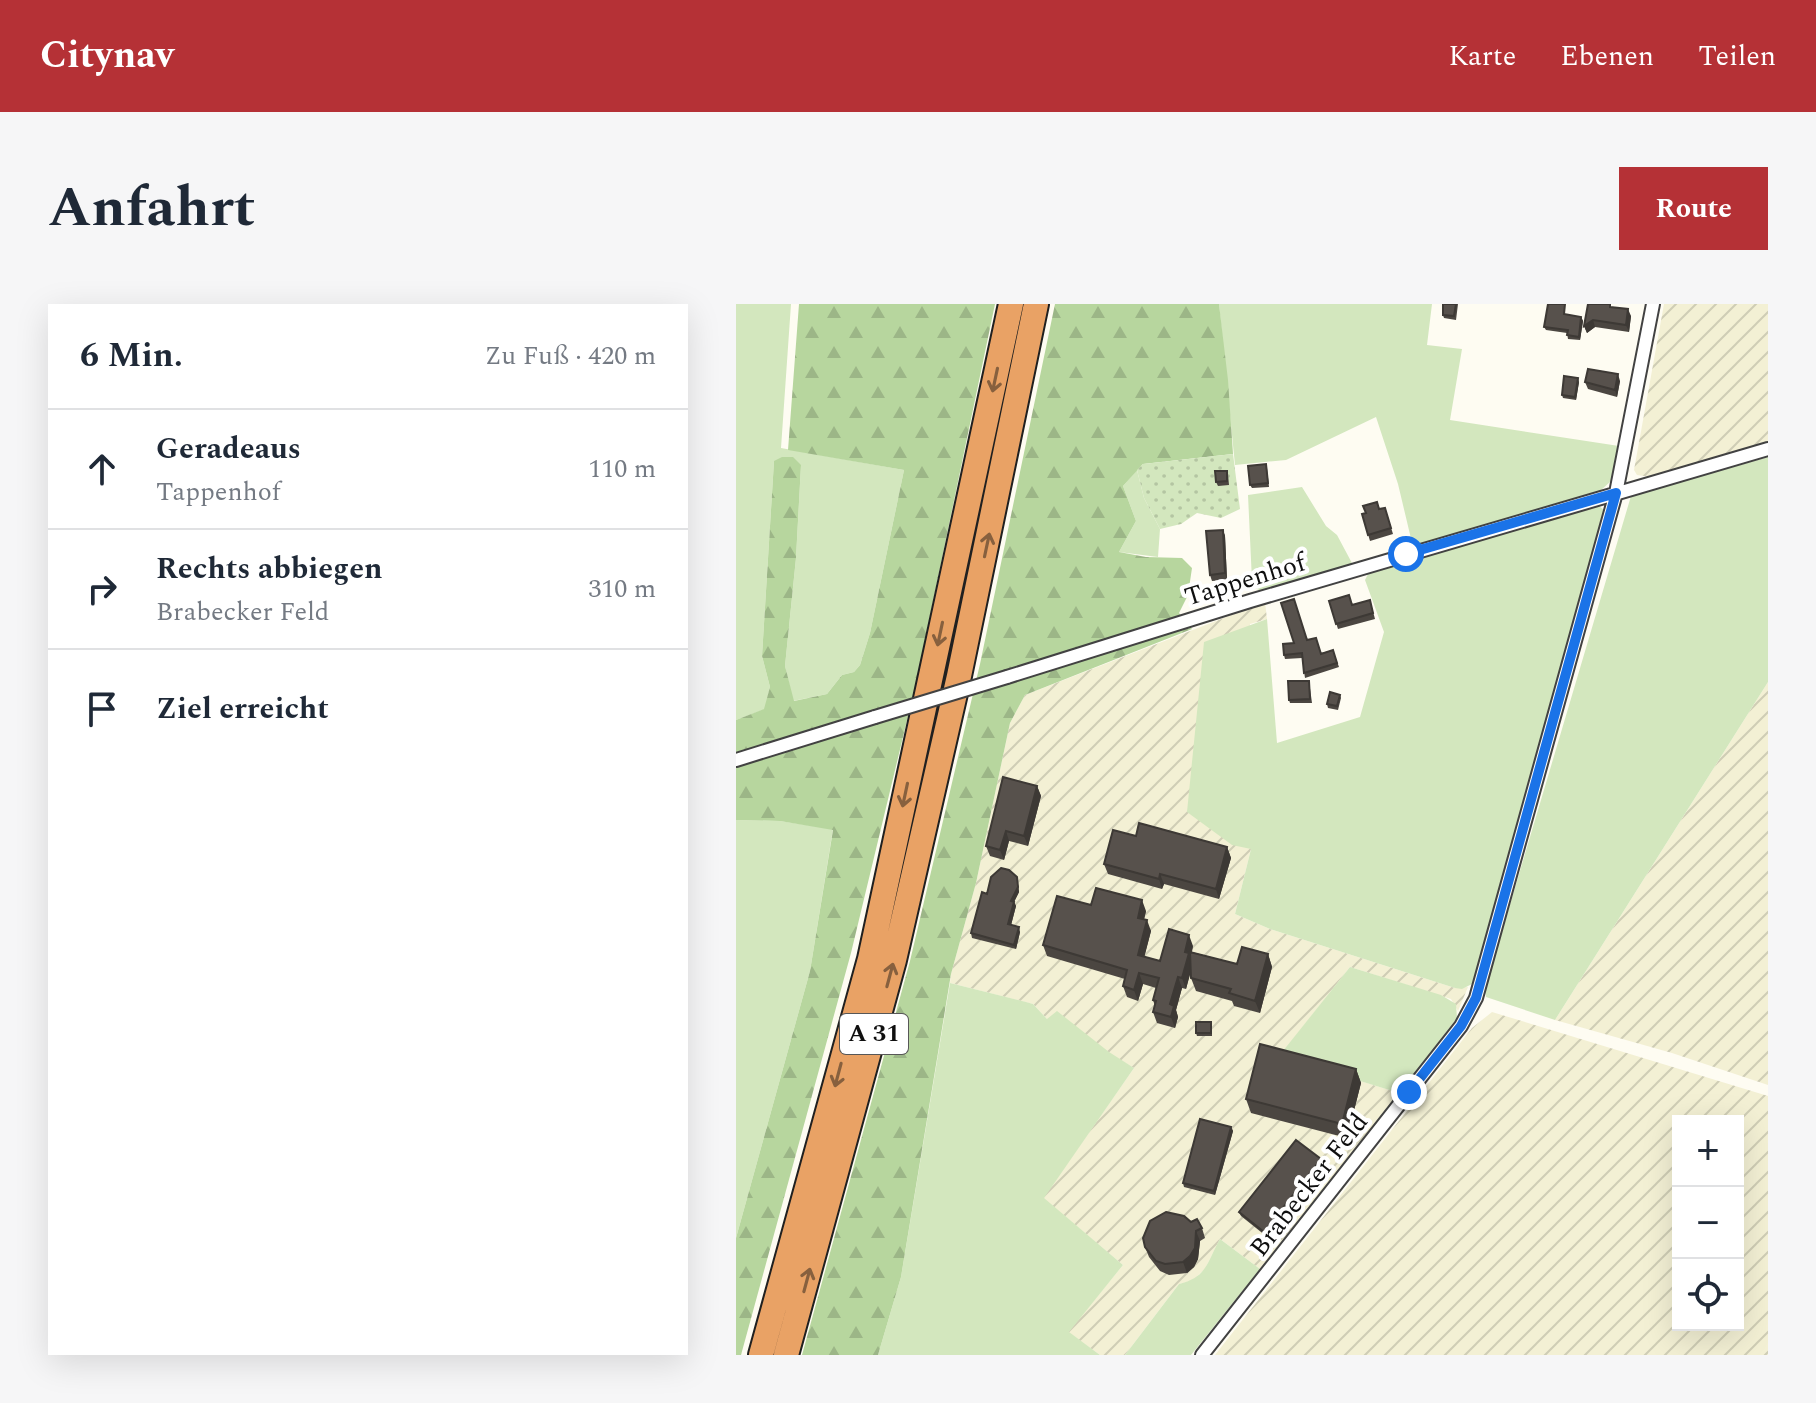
<!DOCTYPE html>
<html lang="de">
<meta charset="utf-8">
<style>
body{margin:0;font-family:Spectral,serif;background:#f6f6f7;color:#1f2937}
.controls{position:absolute;right:24px;bottom:24px;display:grid;overflow:hidden;border-radius:0px;box-shadow:0 8px 32px #0002}
.controls button{width:72px;height:72px;display:grid;place-items:center;padding:0;border:0;border-bottom:2px solid #e0e1e3;background:#fff;color:#1f2937;font:40px sans-serif}
.stop{position:absolute;width:24px;height:24px;margin:-18px;border:6px solid #1a73e8;border-radius:50%;background:#fff}
.stop.end{background:#1a73e8;border-color:#fff;box-shadow:0 2px 8px #0008}
.list{margin:0;padding:0;list-style:none}
h2{display:flex;justify-content:space-between;align-items:center;height:104px;margin:0;padding:0 32px;font-size:34px}
h2 small{font-size:26px;font-weight:400;color:#747a83}
.list li{display:grid;grid-template-columns:52px 1fr auto;gap:24px;align-items:center;box-sizing:border-box;height:120px;padding:0 32px;border-top:2px solid #e0e1e3}
.list b{display:block;font-size:30px;white-space:nowrap}
.list p{margin:0;font-size:26px;white-space:nowrap;color:#747a83}
.list em{font-size:26px;font-style:normal;color:#747a83}
.icon{flex:none;width:44px;height:44px;fill:none;stroke:currentColor;stroke-width:2;stroke-linecap:round;stroke-linejoin:round}
.map{position:relative;flex:none;width:1032px;height:1051px;overflow:hidden;border-radius:0px}
header{display:flex;align-items:center;gap:48px;box-sizing:border-box;height:112px;padding:0 40px;background:#b53136;color:#fff}
header strong{font-size:38px}
nav{display:flex;gap:44px;margin-inline-start:auto;font-size:28px}
.intro{display:flex;align-items:center;justify-content:space-between;box-sizing:border-box;height:192px;padding:0 48px}
h1{margin:0;font-size:56px}
.button{padding:20px 36px;border-radius:0px;background:#b53136;color:#fff;font-size:28px;font-weight:700}
main{display:flex;gap:48px;padding:0 48px}
aside{flex:1;background:#fff;border-radius:0px;box-shadow:0 8px 32px #0002}
.map>svg:first-child{display:block}
.farmland{fill:url(#farmland-furrows);fill-rule:evenodd}
.grass{fill:#d3e7be}
.forest{fill:url(#forest-firs)}
.park{fill:url(#park-dots)}
.lines{fill:none;stroke-linecap:round;stroke-linejoin:round}
.minor-casing{stroke:#424242;stroke-width:16}
.motorway-casing{stroke:#202020;stroke-width:28}
.minor{stroke:#fff;stroke-width:12}
.motorway{stroke:#e9a265;stroke-width:24}
.minor-bridge-casing{stroke:#424242;stroke-width:16;stroke-linecap:butt}
.minor-bridge{stroke:#fff;stroke-width:12}
.wall{fill:#4b4641}
.shaded-wall{fill:#3d3935}
.building{fill:#57514c;stroke:#3d3935;stroke-width:2}
.oneway{stroke:#87603e}
.route{stroke:#1a73e8;stroke-width:10}
.labels{text-anchor:middle;dominant-baseline:central;stroke-width:8;stroke-linejoin:round;paint-order:stroke}
.shield{fill:#fff;stroke:#575757;stroke-width:2}
.shield-label{font-size:24px;font-weight:bold;fill:#0f0f0f}
.street-label{font-size:26px;fill:#0f0f0f;stroke:#fff}
</style>
<header>
<strong>Citynav</strong>
<nav><a>Karte</a><a>Ebenen</a><a>Teilen</a></nav>
</header>
<div class="intro"><h1>Anfahrt</h1><a class="button">Route</a></div>
<main>
<aside>
<h2>6 Min.<small>Zu Fuß · 420 m</small></h2>
<ul class="list">
<li><svg class="icon" aria-label="ahead" viewBox="0 0 24 24"><path d="M12 20V5M6 11l6-6 6 6"/></svg><div><b>Geradeaus</b><p>Tappenhof</p></div><em>110 m</em></li>
<li><svg class="icon" aria-label="right" viewBox="0 0 24 24"><path d="M7 20v-9h11M14 6l5 5-5 5"/></svg><div><b>Rechts abbiegen</b><p>Brabecker Feld</p></div><em>310 m</em></li>
<li><svg class="icon" aria-label="arrive" viewBox="0 0 24 24"><path d="M6 21V4h12l-3 4 3 4H6"/></svg><div><b>Ziel erreicht</b></div></li>
</ul>
</aside>
<div class="map">
<svg width="1032" height="1051" viewBox="0 0 1032 1051">
<defs>
<pattern id="farmland-furrows" width="10" height="10" patternUnits="userSpaceOnUse" patternTransform="scale(2)"><rect width="10" height="10" fill="#f3f0d4"/><path d="M-1 1l2-2M0 10L10 0M9 11l2-2" fill="none" stroke="#cfcdb5"/></pattern>
<pattern id="forest-firs" width="22" height="20" patternUnits="userSpaceOnUse" patternTransform="scale(2)"><rect width="22" height="20" fill="#b7d69e"/><path d="M5 1l3.5 6h-7zM16 11l3.5 6h-7z" fill="#9cb687"/></pattern>
<pattern id="park-dots" width="8" height="8" patternUnits="userSpaceOnUse" patternTransform="scale(2)"><rect width="8" height="8" fill="#d3e7be"/><path d="M2 2h.1M6 6h.1" fill="none" stroke="#b4c5a2" stroke-width="1.8" stroke-linecap="round"/></pattern>
</defs>
<rect width="100%" height="100%" fill="#fefcf2"/>
<path class="farmland" d="M928,0H1032V138L915,173L901,171L898,166Z
M529,298L531,315L514,320L515,545L499,610L534,625L719,684L732,683L722,707L715,695L614,663L544,752L663,789L524,965L484,935L469,965L456,977L443,980L389,1051H364L332,1028L387,961L307,894L398,764L311,715L297,700L214,679L215,670L240,579L274,419L289,391Z
M1032,378V781L936,749L819,716Z
M756,708L1032,792V1051H479L736,724ZM942,817H1002V1021H942Z"/>
<path class="grass" d="M0,0H55L45,144L168,166L134,329L124,361L118,368L106,371L91,390L57,397L49,362L60,254L65,161L38,157L26,352L34,383L29,405L0,416Z
M483,0H696L691,41L726,45L714,116L883,142L875,177L863,188L677,243L662,180L640,113L550,156L499,161Z
M1032,153V378L819,716L750,693L749,685L895,192Z
M401,166L408,194L424,225L422,253L383,248L400,217L387,182Z
M566,183L590,222L601,231L617,261L527,288L519,284L516,277L512,191Z
M861,200L869,207L738,679L726,685L719,684L534,625L499,610L515,545L496,541L451,508L468,338L531,315L541,439L624,413L648,328L629,276L633,268Z
M0,516L44,517L97,525L74,667L0,934Z
M614,663L705,691L720,700L721,714L663,789L543,752Z
M214,679L290,698L297,700L311,715L321,707L373,748L398,764L308,894L387,961L333,1028L364,1051H142L165,973Z
M484,935L524,965L455,1051H389L443,980C472,973 471,957 484,935Z"/>
<path class="forest" d="M63,0H259L180,379L115,649L5,1051H0V934L74,667L97,526L44,517L0,516V416L28,405L34,383L26,352L38,157L46,153H57L65,161L60,254L49,362L58,397L91,390L106,371L118,368L124,361L134,329L168,166L52,146Z
M319,0H483L492,76L497,150L407,160L387,182L400,217L383,248L410,253L446,254L456,264L452,291L443,309L456,325L289,391L274,419L240,579L215,670L165,973L142,1051H66L174,657L244,360Z"/>
<path class="park" d="M497,150L504,205L485,214L461,209L445,220L424,225L408,194L401,166L407,160Z"/>
<g class="lines">
<g class="minor-casing">
<path id="minor" d="M271,373L514,297L1032,145
M0,456L139,413
M466,1051L725,722L740,694L880,189L917,0"/>
</g>
<g class="motorway-casing">
<path id="motorway" d="M25,1051L134,655L275,0
M50,1051L158,656L223,372L300,0"/>
</g>
<use href="#minor" class="minor"/>
<use href="#motorway" class="motorway"/>
<g class="minor-bridge-casing">
<path id="minor-bridge" d="M139,413L271,373"/>
</g>
<use href="#minor-bridge" class="minor-bridge"/>
</g>
<path class="wall" d="M707,0H722L720,16L708,14L707,11Z
M875,3L895,12L893,28L859,23L851,29L848,22Z
M830,11L845,13L847,17L844,36L832,35L831,29L810,26L808,23Z
M884,77L881,93L852,85L849,78Z
M843,78L840,96L827,94L826,91Z
M531,164L533,183L516,184L514,181Z
M492,170L493,181L482,182L480,178Z
M649,204L657,230L634,237L626,210Z
M487,226L489,232L491,276L476,277L474,271Z
M634,296L639,315L602,325L593,297L617,301Z
M571,336L585,349L597,346L603,363L569,374L566,354L549,355L548,351L558,339Z
M573,377L576,399H554L553,396Z
M604,391L605,394L602,406L592,404L591,400Z
M301,482L305,492L292,542L273,537L268,556L254,552L250,542Z
M400,532L491,543L495,554L483,595L428,580L426,585L372,570L368,560Z
M281,573L283,588L278,598L280,602L275,621L284,628L280,645L236,634L235,629L251,590Z
M410,607L408,615L415,627L408,653L424,657L457,642L456,648L501,660L532,650L536,663L524,709L498,702L496,697L460,687L455,674V665L450,685L446,684L440,706L442,713L439,724L421,719L417,708L419,702L417,696L420,684L407,680L402,697L391,693L387,682L389,675L311,652L307,641Z
M476,721V732H461L460,729Z
M620,765L625,779L611,834L515,809L510,795Z
M495,823L497,827L479,891L448,883L447,879Z
M585,855L587,860L530,932L505,912L503,908Z
M455,918L466,924L469,934L464,937L462,955L458,963L451,969L433,971L424,967L413,953L409,943Z"/>
<path class="shaded-wall" d="M892,5L895,12L893,28L890,21Z
M845,13L847,17L844,36L843,33Z
M857,16L859,23L851,29L848,22Z
M882,70L884,77L881,93L879,86Z
M842,74L843,78L840,96L839,93Z
M487,226L489,232L491,276L489,269Z
M301,482L305,492L292,542L288,532Z
M270,527L273,537L268,556L264,546Z
M491,543L495,554L483,595L480,585Z
M424,570L428,580L426,585L423,575Z
M281,573L283,588L278,598L280,602L274,625L272,620Z
M406,596L410,607L406,624L402,614Z
M411,616L415,627L406,662L402,651Z
M283,623L284,628L280,645L278,641Z
M453,631L457,642L454,653L457,660L450,685L446,674L449,648Z
M532,650L536,663L524,709L519,697Z
M403,669L407,680L402,697L398,686Z
M442,673L446,684L440,706L442,713L439,724L435,713L434,700Z
M620,765L625,779L611,834L606,820Z
M495,823L497,827L479,891L478,887Z
M585,855L587,860L530,932L528,928Z
M460,927L464,937L462,955L458,963L451,969L447,958Z"/>
<path class="building" d="M707,0H720L718,12L707,11Z
M812,0H829L828,10L845,13L843,33L831,31L832,26L808,23Z
M852,0H874V3L892,5L890,21L857,16L848,22Z
M852,65L882,70L879,86L849,78Z
M828,72L842,74L839,93L826,91Z
M530,160L532,179L514,181L512,162Z
M479,167H491V177L480,178Z
M641,198L643,205L649,204L655,224L632,231L626,210L630,209L627,202Z
M487,226L489,269L474,271L470,227Z
M613,291L616,301L634,296L637,309L600,320L593,297Z
M558,295L571,336L580,334L585,350L597,346L601,359L568,369L566,349L548,351L547,340L558,339L545,299Z
M552,377H573L574,395L553,396Z
M594,388L604,391L601,402L591,400Z
M267,473L301,482L288,532L270,527L264,546L250,542Z
M403,519L491,543L480,585L424,570L423,575L368,560L377,526L400,532Z
M265,564L273,566L281,573L282,583L275,597L278,598L272,620L283,623L278,641L235,629L246,588L251,590L255,573Z
M360,584L406,596L402,614L411,616L402,651L424,657L433,625L453,631L449,648L453,649L446,674L442,673L434,700L438,702L435,713L417,708L420,697L417,696L423,674L403,669L398,686L387,682L391,666L307,641L321,592L355,601Z
M506,643L532,650L519,697L493,689L495,685L455,674L454,648L501,660Z
M460,718H475V729H460Z
M524,740L620,765L606,820L510,795Z
M464,815L495,823L478,887L447,879Z
M560,836L585,855L528,928L503,908Z
M430,908L448,912L455,918L461,915L466,924L460,927L459,944L454,952L447,958L429,960L420,957L409,943L407,934L414,917Z"/>
<defs><path id="oneway-shaft" d="M-6 0H5M1.5-3L5.5 0L1.5 3" fill="none" stroke-width="1.6" stroke-linecap="round" stroke-linejoin="round" transform="scale(2)"/></defs>
<g class="oneway">
<use href="#oneway-shaft" transform="translate(259 76) rotate(102)"/>
<use href="#oneway-shaft" transform="translate(251 241) rotate(-78)"/>
<use href="#oneway-shaft" transform="translate(204 330) rotate(102)"/>
<use href="#oneway-shaft" transform="translate(169 491) rotate(102)"/>
<use href="#oneway-shaft" transform="translate(154 671) rotate(-75)"/>
<use href="#oneway-shaft" transform="translate(102 771) rotate(105)"/>
<use href="#oneway-shaft" transform="translate(71 976) rotate(-75)"/>
</g>
<g class="lines">
<path class="route" d="M670,250L880,189L740,694L725,722L673,788"/>
</g>
<g class="labels">
<rect class="shield" x="104" y="710" width="68" height="40" rx="6"/>
<g class="shield-label">
<text x="138" y="730">A 31</text>
</g>
<g class="street-label">
<text transform="translate(509 276) rotate(-17)">Tappenhof</text>
<text transform="translate(573 881) rotate(-52)">Brabecker Feld</text>
</g>
</g>
</svg>
<div class="controls">
<button>+</button>
<button>−</button>
<button><svg class="icon" aria-label="locate" viewBox="0 0 24 24"><circle cx="12" cy="12" r="6"/><path d="M12 2v4M12 18v4M2 12h4M18 12h4"/></svg></button>
</div>
<div class="stop" style="left:670px;top:250px"></div>
<div class="stop end" style="left:673px;top:788px"></div>
</div>
</main>
